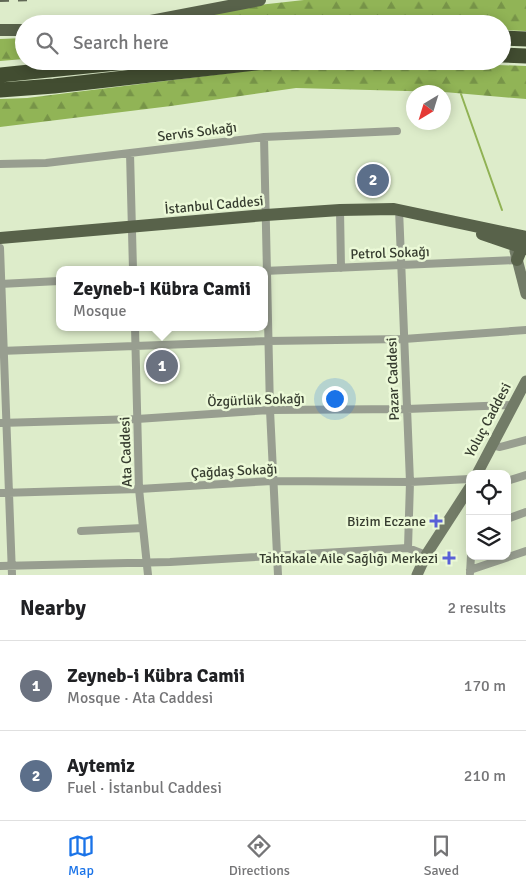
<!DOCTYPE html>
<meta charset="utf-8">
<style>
body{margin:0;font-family:Signika,sans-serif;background:#f6f6f6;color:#202124}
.controls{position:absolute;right:15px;bottom:15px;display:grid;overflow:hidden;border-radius:10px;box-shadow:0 2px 12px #0003}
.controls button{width:45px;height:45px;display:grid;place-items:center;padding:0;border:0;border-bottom:1px solid #e0e0e0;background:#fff;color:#202124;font:25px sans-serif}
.compass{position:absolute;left:406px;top:85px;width:45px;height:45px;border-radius:50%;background:#fff;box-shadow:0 2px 12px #0003;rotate:218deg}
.you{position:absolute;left:334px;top:398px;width:18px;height:18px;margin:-12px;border:4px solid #fff;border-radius:50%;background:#1a73e8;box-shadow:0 0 0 8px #1a73e833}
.badge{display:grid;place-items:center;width:32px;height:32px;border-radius:50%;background:#1a73e8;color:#fff;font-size:16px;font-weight:700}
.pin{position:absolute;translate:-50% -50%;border:2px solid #fff;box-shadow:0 1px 5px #0006}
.popup{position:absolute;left:56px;top:266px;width:212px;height:65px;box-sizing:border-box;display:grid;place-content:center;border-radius:10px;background:#fff;filter:drop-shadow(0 1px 4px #0005);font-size:16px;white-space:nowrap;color:#757577}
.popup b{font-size:19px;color:#202124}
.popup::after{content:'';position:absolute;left:50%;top:100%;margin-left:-10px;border:10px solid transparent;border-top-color:#fff}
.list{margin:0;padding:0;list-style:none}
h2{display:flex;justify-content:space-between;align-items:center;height:65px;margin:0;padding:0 20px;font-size:21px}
h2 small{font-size:16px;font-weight:400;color:#757577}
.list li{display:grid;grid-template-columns:32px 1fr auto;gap:15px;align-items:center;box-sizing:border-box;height:90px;padding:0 20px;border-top:1px solid #e0e0e0}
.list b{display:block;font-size:19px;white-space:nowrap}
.list p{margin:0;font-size:16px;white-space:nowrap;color:#757577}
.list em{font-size:16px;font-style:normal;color:#757577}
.icon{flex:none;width:28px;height:28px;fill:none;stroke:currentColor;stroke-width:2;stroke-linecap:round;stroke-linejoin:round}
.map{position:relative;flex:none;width:526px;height:575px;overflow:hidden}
.search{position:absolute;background:#fff;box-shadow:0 2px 12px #0003;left:15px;right:15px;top:15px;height:55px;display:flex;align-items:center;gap:12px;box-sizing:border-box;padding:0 18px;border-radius:28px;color:#757577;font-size:19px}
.sheet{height:245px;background:#fff}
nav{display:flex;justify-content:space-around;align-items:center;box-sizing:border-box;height:70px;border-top:1px solid #e0e0e0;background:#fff;font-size:14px;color:#757577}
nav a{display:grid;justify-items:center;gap:2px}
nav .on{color:#1a73e8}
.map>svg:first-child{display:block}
.forest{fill:url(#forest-firs)}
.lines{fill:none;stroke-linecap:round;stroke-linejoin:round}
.stream{stroke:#90b254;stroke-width:2}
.street{stroke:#989e90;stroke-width:8}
.secondary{stroke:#727b67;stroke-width:11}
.primary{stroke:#58624a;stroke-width:12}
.highway{stroke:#424d31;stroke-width:15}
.rail{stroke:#606856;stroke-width:2;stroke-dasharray:9 9;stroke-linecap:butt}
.poi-dot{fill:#5960d7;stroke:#ebf9d7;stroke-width:2}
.labels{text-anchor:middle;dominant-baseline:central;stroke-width:5;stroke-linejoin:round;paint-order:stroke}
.street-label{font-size:14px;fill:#363c2f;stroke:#ebf9d7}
.poi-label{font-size:14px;fill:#363c2f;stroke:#ebf9d7;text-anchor:end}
</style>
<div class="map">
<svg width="526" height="575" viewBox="0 0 526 575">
<defs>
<pattern id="forest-firs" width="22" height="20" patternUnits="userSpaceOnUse" patternTransform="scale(1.25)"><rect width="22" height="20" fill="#91b456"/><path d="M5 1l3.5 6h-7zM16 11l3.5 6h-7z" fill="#779448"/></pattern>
</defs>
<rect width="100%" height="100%" fill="#ddecca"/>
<path class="forest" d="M304,0H526V31L502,30V24H165L239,7Z
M24,38V59L0,61V39Z
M423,62L526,66V99L444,92L296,88L171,106L0,127V99L27,98L254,70Z"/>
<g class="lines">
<path class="stream" d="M461,94L502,210"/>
<path class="street" d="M264,137L270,410L278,575
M130,153L133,270
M0,164L46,163L264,137L397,131
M399,209L410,482L408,548
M340,210L341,268
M0,248L12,575
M264,271L517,260
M0,284L59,281
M135,327L139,489L148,575
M0,351L268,341L404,339L526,330
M0,423L137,419L270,410L407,409L512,405
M492,445L500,447L526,440
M507,481L526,475
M0,493L139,489L272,481L410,482L470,479
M507,519L526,512
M81,531L143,528
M0,566L170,562L408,548L426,555
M470,570L526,551
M470,573L471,556"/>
<path class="secondary" d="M515,251L526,294
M477,474L526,381
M417,575L426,555L470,487"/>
<path class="primary" d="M135,24L260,0
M0,30H24
M482,234L526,249
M0,238L266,215L340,210L394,209L526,237
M517,260L522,248L526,245"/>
<path class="highway" d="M502,38L526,39
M502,55L526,56
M0,75L136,61
M0,90L54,86L274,61"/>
<path class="rail" d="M0,1L33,0"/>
</g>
<g class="poi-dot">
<path d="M433.5 513.5h5v5h5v5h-5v5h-5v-5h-5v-5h5z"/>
<path d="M446.5 550.5h5v5h5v5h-5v5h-5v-5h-5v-5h5z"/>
</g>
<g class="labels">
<g class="street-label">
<text transform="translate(197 132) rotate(-7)">Servis Sokağı</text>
<text transform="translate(214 205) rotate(-5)">İstanbul Caddesi</text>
<text transform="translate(390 253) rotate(-2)">Petrol Sokağı</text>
<text transform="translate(393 379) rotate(-92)">Pazar Caddesi</text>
<text transform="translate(256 400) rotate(-2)">Özgürlük Sokağı</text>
<text transform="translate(488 420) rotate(-62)">Yoluç Caddesi</text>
<text transform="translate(126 452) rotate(-92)">Ata Caddesi</text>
<text transform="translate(234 471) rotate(-3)">Çağdaş Sokağı</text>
</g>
<g class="poi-label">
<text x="426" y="521">Bizim Eczane</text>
<text x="438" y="558">Tahtakale Aile Sağlığı Merkezi</text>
</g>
</g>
</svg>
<div class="controls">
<button><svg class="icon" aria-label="locate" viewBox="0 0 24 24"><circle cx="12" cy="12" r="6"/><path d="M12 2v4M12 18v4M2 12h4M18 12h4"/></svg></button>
<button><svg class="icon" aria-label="layers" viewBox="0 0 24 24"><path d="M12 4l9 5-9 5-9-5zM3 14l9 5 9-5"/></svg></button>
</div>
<svg class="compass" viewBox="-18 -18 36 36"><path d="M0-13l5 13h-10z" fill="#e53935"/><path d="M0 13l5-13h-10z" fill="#757577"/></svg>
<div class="you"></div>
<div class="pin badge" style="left:162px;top:366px;background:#6b7280">1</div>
<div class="popup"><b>Zeyneb-i Kübra Camii</b>Mosque</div>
<div class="pin badge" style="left:373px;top:180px;background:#5c6f8a">2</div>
<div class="search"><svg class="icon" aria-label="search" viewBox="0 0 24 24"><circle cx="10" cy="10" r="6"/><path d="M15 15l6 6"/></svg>Search here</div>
</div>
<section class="sheet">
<h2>Nearby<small>2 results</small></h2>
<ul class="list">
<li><span class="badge" style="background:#6b7280">1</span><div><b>Zeyneb-i Kübra Camii</b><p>Mosque · Ata Caddesi</p></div><em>170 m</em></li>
<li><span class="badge" style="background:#5c6f8a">2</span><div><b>Aytemiz</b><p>Fuel · İstanbul Caddesi</p></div><em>210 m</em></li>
</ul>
</section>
<nav>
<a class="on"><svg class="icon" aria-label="map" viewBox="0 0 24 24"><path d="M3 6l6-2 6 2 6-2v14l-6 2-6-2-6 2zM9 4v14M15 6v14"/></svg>Map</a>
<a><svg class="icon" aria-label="directions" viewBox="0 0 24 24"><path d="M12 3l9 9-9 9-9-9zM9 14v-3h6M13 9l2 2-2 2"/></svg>Directions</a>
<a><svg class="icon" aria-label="saved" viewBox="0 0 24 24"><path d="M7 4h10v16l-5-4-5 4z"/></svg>Saved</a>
</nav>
